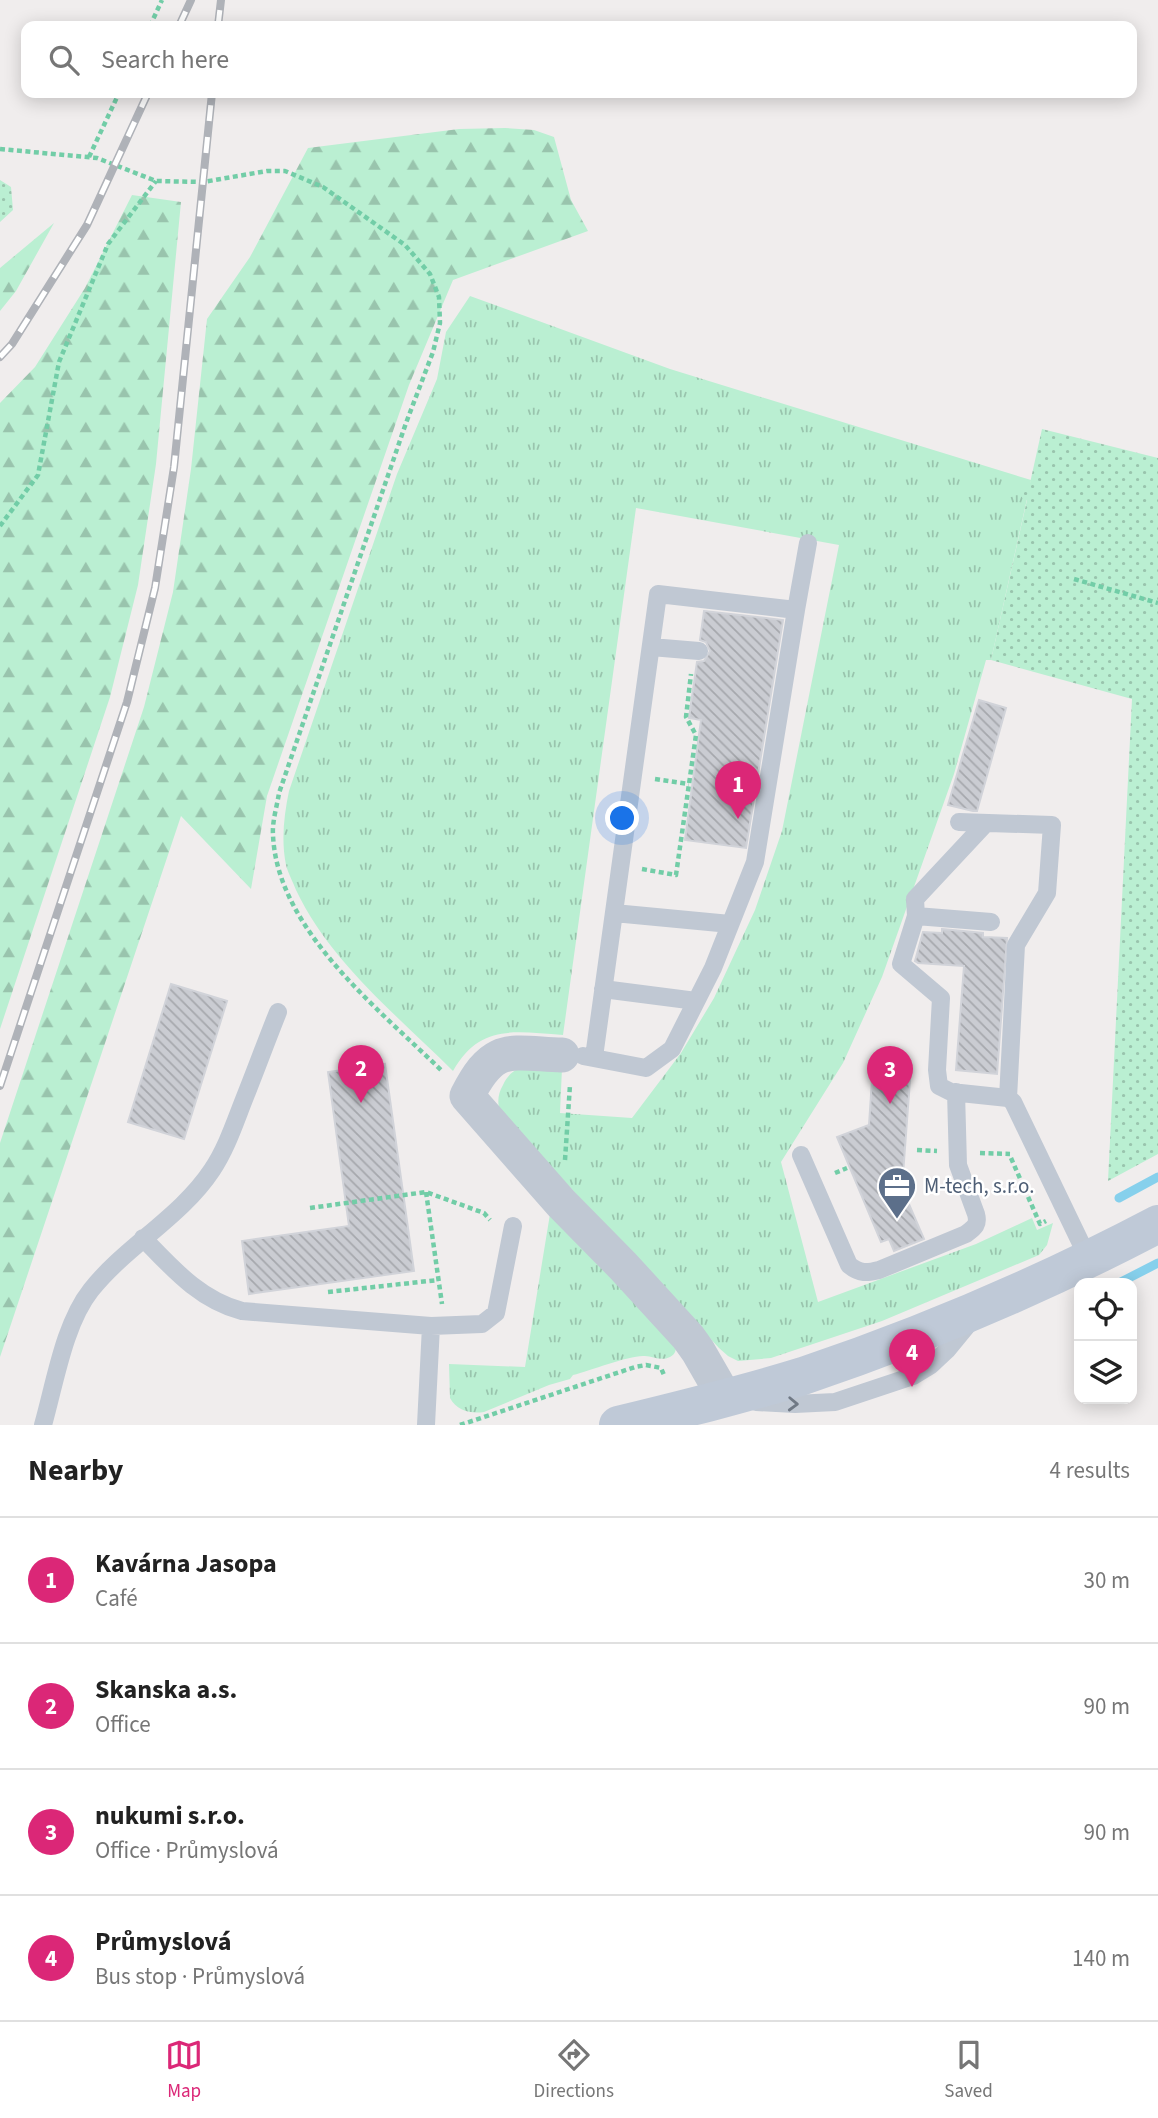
<!DOCTYPE html>
<meta charset="utf-8">
<style>
body{margin:0;font-family:"Source Sans 3",sans-serif;background:#f2f2f2;color:#222}
.controls{position:absolute;right:21px;bottom:21px;display:grid;overflow:hidden;border-radius:14px;box-shadow:0 4px 18px #0003}
.controls button{width:63px;height:63px;display:grid;place-items:center;padding:0;border:0;border-bottom:2px solid #e0e0e0;background:#fff;color:#222;font:35px sans-serif}
.you{position:absolute;left:623px;top:819px;width:24px;height:24px;margin:-18px;border:5px solid #fff;border-radius:50%;background:#1a73e8;box-shadow:0 0 0 10px #1a73e833}
.badge{display:grid;place-items:center;width:46px;height:46px;border-radius:50%;background:#db2777;color:#fff;font-size:23px;font-weight:700}
.pin{position:absolute;translate:-50% -58px;filter:drop-shadow(0 2px 4px #0008)}
.pin::after{content:'';position:absolute;top:37px;width:24px;height:21px;background:inherit;clip-path:polygon(0 0,100% 0,50% 100%)}
.list{margin:0;padding:0;list-style:none}
h2{display:flex;justify-content:space-between;align-items:center;height:91px;margin:0;padding:0 28px;font-size:30px}
h2 small{font-size:23px;font-weight:400;color:#767676}
.list li{display:grid;grid-template-columns:46px 1fr auto;gap:21px;align-items:center;box-sizing:border-box;height:126px;padding:0 28px;border-top:2px solid #e0e0e0}
.list b{display:block;font-size:26px;white-space:nowrap}
.list p{margin:0;font-size:23px;white-space:nowrap;color:#767676}
.list em{font-size:23px;font-style:normal;color:#767676}
.icon{flex:none;width:38px;height:38px;fill:none;stroke:currentColor;stroke-width:2;stroke-linecap:round;stroke-linejoin:round}
.map{position:relative;flex:none;width:1158px;height:1425px;overflow:hidden}
.search{position:absolute;background:#fff;box-shadow:0 4px 18px #0003;left:21px;right:21px;top:21px;height:77px;display:flex;align-items:center;gap:18px;box-sizing:border-box;padding:0 24px;border-radius:14px;color:#767676;font-size:26px}
.sheet{height:595px;background:#fff}
nav{display:flex;justify-content:space-around;align-items:center;box-sizing:border-box;height:98px;border-top:2px solid #e0e0e0;background:#fff;font-size:19px;color:#767676}
nav a{display:grid;justify-items:center;gap:4px}
nav .on{color:#db2777}
.map>svg:first-child{display:block}
.grass{fill:url(#grass-tufts)}
.forest{fill:url(#forest-firs)}
.garden{fill:url(#garden-dots)}
.lines{fill:none;stroke-linecap:round;stroke-linejoin:round}
.stream{stroke:#86d0ec;stroke-width:9}
.building{fill:url(#building-back-hatch);stroke:#d1d3d9;stroke-width:2}
.path{stroke:#72cda7;stroke-width:4.5;stroke-dasharray:5 3.5;stroke-linecap:butt}
.lane{stroke:#c0c8d3;stroke-width:18}
.street{stroke:#c0c8d3;stroke-width:35}
.secondary{stroke:#bfc9d7;stroke-width:38}
.rail-casing{stroke:#afb2b8;stroke-width:8}
.rail{stroke:#fff;stroke-width:5;stroke-dasharray:16;stroke-linecap:butt}
.oneway{stroke:#707985}
.labels{text-anchor:middle;dominant-baseline:central;stroke-width:5;stroke-linejoin:round;paint-order:stroke}
.service-label{font-size:21px;fill:#4e5e75;stroke:#fff;text-anchor:start}
</style>
<div class="map">
<svg width="1158" height="1425" viewBox="0 0 1158 1425">
<defs>
<pattern id="grass-tufts" width="24" height="20" patternUnits="userSpaceOnUse" patternTransform="scale(1.75)"><rect width="24" height="20" fill="#baefd2"/><path d="M3 7l-1-3M5 7V3M7 7l1-3M15 17l-1-3M17 17v-4M19 17l1-3" fill="none" stroke="#99c4ad"/></pattern>
<pattern id="forest-firs" width="22" height="20" patternUnits="userSpaceOnUse" patternTransform="scale(1.75)"><rect width="22" height="20" fill="#baefd2"/><path d="M5 1l3.5 6h-7zM16 11l3.5 6h-7z" fill="#99c4ad"/></pattern>
<pattern id="garden-dots" width="8" height="8" patternUnits="userSpaceOnUse" patternTransform="scale(1.75)"><rect width="8" height="8" fill="#baefd2"/><path d="M2 2h.1M6 6h.1" fill="none" stroke="#99c4ad" stroke-width="1.8" stroke-linecap="round"/></pattern>
<pattern id="building-back-hatch" width="6" height="6" patternUnits="userSpaceOnUse" patternTransform="scale(1.75)"><rect width="6" height="6" fill="#caccd2"/><path d="M-1 5l2 2M0 0l6 6M5-1l2 2" fill="none" stroke="#a6a8ad"/></pattern>
</defs>
<rect width="100%" height="100%" fill="#f0eded"/>
<path class="grass" d="M470,296L670,369L1031,480L1030,484L1026,483L1027,499L991,660H986L954,774L882,977L843,1063L781,1162L818,1302L976,1244L1032,1218L1037,1230L1053,1223L1047,1245L1039,1255L882,1321L771,1358L738,1361L728,1356L719,1348L500,1112C497,1101 498,1094 503,1085C515,1059 538,1067 562,1068L560,1113L632,1118L681,1053L714,998L755,910L782,831L839,545L636,508L563,1035C515,1032 480,1023 453,1071C398,1016 330,962 296,890C293,882 288,873 286,865C281,840 284,815 289,791L397,474L437,379L446,332Z
M550,1214L676,1343C676,1350 676,1354 670,1357C660,1362 652,1355 643,1356C627,1356 590,1371 573,1375L570,1379L549,1385L484,1412C471,1414 457,1411 450,1398L449,1364L525,1367Z"/>
<path class="forest" d="M505,128L534,130L554,137L571,200L588,231L453,280L409,385L267,796L251,889L181,816L0,1357V1143L144,707L173,592L191,469L207,319L250,257L308,148L459,129Z
M132,195L181,202L156,464L138,585L110,697L0,1029V403L35,367L85,288Z
M54,223L16,291L0,311V268Z"/>
<path class="garden" d="M0,180L11,187L13,210L0,222Z
M1042,429L1158,458V1154L1108,1181L1132,699L991,660L1027,500L1022,498L1025,483H1030Z"/>
<g class="lines">
<path class="stream" d="M1119,1198L1158,1177
M1119,1283L1158,1263"/>
</g>
<path class="building" d="M704,611L783,620L746,848L685,840L701,720L689,718L697,662L704,661L710,651L706,642L700,640Z
M979,700L1006,708L977,811H973L948,805Z
M942,929L983,933V937L1007,938L997,1074L956,1070L964,966L918,963L915,961L923,932L942,933Z
M171,984L227,1001L184,1139L128,1122Z
M385,1064L414,1271L249,1294L242,1241L349,1226L328,1072Z
M873,1064L911,1067L902,1188L924,1239L894,1251L889,1239L881,1242L837,1137L869,1125Z"/>
<g class="lines">
<path class="path" d="M150,26L162,0
M0,149L97,158L156,181L203,182L267,171H285L323,187L405,245L430,274L439,297L440,323L433,352L406,423L279,793C277,806 272,822 273,835C277,930 380,1010 443,1072
M89,157L119,93
M0,526L38,475L59,362L108,244L156,181
M1074,579L1158,603
M655,779L689,784
M642,869L676,875L696,735L686,717L691,674
M917,1150L937,1151
M980,1153L1010,1154
M1011,1158L1040,1224L1046,1221
M565,1160L570,1085
M835,1173L847,1168
M426,1192L442,1304
M310,1208L426,1192L484,1213L490,1220
M328,1292L438,1280
M460,1425L635,1367L646,1365L661,1368L664,1375"/>
<path class="lane" d="M651,647L699,651
M959,822L1052,825L1047,893L1016,945L1008,1098
M614,913L730,924
M916,916L915,899L986,823
M991,922L916,916L901,964L941,998L937,1070L939,1086L951,1092L1008,1098L1013,1102L1088,1258
M603,989L696,1001
M583,1056L646,1068L672,1049L713,968L755,862L796,610
M594,1057L658,594L796,610L808,543
M801,1155L849,1265C860,1274 867,1273 879,1270L966,1234C974,1228 979,1225 976,1214L958,1165L956,1092
M143,1238C173,1269 200,1300 242,1311L431,1326L426,1425
M431,1326L482,1324L496,1313L513,1226
M756,1402L795,1404L835,1402L913,1376L931,1365L947,1350L970,1322
M43,1425C55,1383 64,1324 91,1290C126,1246 181,1217 212,1170C226,1149 234,1125 243,1102C255,1072 266,1042 278,1012"/>
<path class="street" d="M562,1055C508,1053 494,1043 467,1096L561,1203L623,1266L688,1337L698,1351L725,1398"/>
<path class="secondary" d="M618,1425C680,1410 742,1395 803,1376C925,1335 1044,1284 1158,1224"/>
<g class="rail-casing">
<path id="rail" d="M179,26L191,0
M218,26L221,0
M0,357L12,344L87,225L148,93
M0,1086L127,702L155,588L174,467L212,93"/>
</g>
<use href="#rail" class="rail"/>
</g>
<defs><path id="oneway-chevron" d="M-2-3.5L2.5 0L-2 3.5" fill="none" stroke-width="1.6" stroke-linecap="round" stroke-linejoin="round" transform="scale(1.75)"/></defs>
<use class="oneway" href="#oneway-chevron" transform="translate(793 1404) rotate(2)"/>
<defs>
<g id="office-pin" transform="scale(2.0125)"><path d="M0 17L-7.5 6A9.5 9.5 0 1 1 7.5 6Z" fill="#5c6f8a" stroke="#fff"/><path d="M-6-3h4V-5.5h4V-3h4V5H-6ZM-1-4.5V-3h2v-1.5ZM-6 0V1H6V0Z" fill="#fff"/></g>
</defs>
<g fill-rule="evenodd">
<use href="#office-pin" x="897" y="1186"/>
</g>
<g class="labels">
<g class="service-label">
<text x="924" y="1186">M-tech, s.r.o.</text>
</g>
</g>
</svg>
<div class="controls">
<button><svg class="icon" aria-label="locate" viewBox="0 0 24 24"><circle cx="12" cy="12" r="6"/><path d="M12 2v4M12 18v4M2 12h4M18 12h4"/></svg></button>
<button><svg class="icon" aria-label="layers" viewBox="0 0 24 24"><path d="M12 4l9 5-9 5-9-5zM3 14l9 5 9-5"/></svg></button>
</div>
<div class="you"></div>
<div class="pin badge" style="left:738px;top:819px">1</div>
<div class="pin badge" style="left:361px;top:1103px">2</div>
<div class="pin badge" style="left:890px;top:1104px">3</div>
<div class="pin badge" style="left:912px;top:1387px">4</div>
<div class="search"><svg class="icon" aria-label="search" viewBox="0 0 24 24"><circle cx="10" cy="10" r="6"/><path d="M15 15l6 6"/></svg>Search here</div>
</div>
<section class="sheet">
<h2>Nearby<small>4 results</small></h2>
<ul class="list">
<li><span class="badge">1</span><div><b>Kavárna Jasopa</b><p>Café</p></div><em>30 m</em></li>
<li><span class="badge">2</span><div><b>Skanska a.s.</b><p>Office</p></div><em>90 m</em></li>
<li><span class="badge">3</span><div><b>nukumi s.r.o.</b><p>Office · Průmyslová</p></div><em>90 m</em></li>
<li><span class="badge">4</span><div><b>Průmyslová</b><p>Bus stop · Průmyslová</p></div><em>140 m</em></li>
</ul>
</section>
<nav>
<a class="on"><svg class="icon" aria-label="map" viewBox="0 0 24 24"><path d="M3 6l6-2 6 2 6-2v14l-6 2-6-2-6 2zM9 4v14M15 6v14"/></svg>Map</a>
<a><svg class="icon" aria-label="directions" viewBox="0 0 24 24"><path d="M12 3l9 9-9 9-9-9zM9 14v-3h6M13 9l2 2-2 2"/></svg>Directions</a>
<a><svg class="icon" aria-label="saved" viewBox="0 0 24 24"><path d="M7 4h10v16l-5-4-5 4z"/></svg>Saved</a>
</nav>
